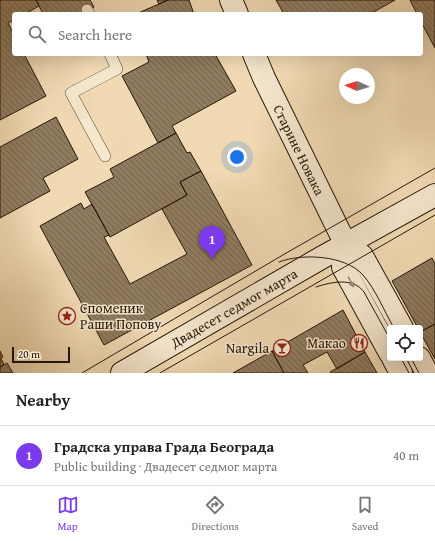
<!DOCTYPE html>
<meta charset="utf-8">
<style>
body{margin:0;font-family:"Gentium Book Plus",serif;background:#f2f2f2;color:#222}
.controls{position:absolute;right:12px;bottom:12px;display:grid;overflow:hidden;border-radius:4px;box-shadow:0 4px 16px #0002}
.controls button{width:36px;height:36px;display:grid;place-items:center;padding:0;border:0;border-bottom:1px solid #e0e0e0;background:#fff;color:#222;font:20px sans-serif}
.compass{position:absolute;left:339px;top:68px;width:36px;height:36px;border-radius:50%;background:#fff;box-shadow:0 4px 16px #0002;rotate:273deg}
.scale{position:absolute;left:12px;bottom:10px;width:58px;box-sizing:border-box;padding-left:4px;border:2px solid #251807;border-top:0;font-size:11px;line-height:14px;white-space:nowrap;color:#251807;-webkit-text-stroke:3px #f5e6ce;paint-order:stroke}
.you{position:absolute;left:237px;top:157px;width:14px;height:14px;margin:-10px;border:3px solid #fff;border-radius:50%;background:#1a73e8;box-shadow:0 0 0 6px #1a73e833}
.badge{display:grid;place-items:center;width:26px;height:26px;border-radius:50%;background:#7c3aed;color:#fff;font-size:13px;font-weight:700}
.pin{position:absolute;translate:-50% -33px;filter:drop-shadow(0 1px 2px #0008)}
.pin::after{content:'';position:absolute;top:21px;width:14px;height:12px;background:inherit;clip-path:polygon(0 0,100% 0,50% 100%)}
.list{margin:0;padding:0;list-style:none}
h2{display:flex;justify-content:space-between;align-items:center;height:52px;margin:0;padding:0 16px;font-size:17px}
h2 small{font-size:13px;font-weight:400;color:#767676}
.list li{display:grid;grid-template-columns:26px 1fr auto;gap:12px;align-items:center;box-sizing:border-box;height:60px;padding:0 16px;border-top:1px solid #e0e0e0}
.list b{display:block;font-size:15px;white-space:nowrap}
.list p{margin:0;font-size:13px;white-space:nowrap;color:#767676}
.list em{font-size:13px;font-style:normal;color:#767676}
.icon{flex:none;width:22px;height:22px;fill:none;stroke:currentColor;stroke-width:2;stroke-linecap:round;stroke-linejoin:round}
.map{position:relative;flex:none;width:435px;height:373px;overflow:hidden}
.search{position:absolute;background:#fff;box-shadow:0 4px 16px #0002;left:12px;right:12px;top:12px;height:44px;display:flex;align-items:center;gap:10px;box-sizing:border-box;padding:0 14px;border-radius:4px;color:#767676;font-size:15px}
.sheet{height:112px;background:#fff}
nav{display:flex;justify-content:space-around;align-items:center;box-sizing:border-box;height:56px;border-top:1px solid #e0e0e0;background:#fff;font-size:11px;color:#767676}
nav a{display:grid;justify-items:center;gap:2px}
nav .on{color:#7c3aed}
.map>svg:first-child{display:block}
.building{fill:url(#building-back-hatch);stroke:#251807}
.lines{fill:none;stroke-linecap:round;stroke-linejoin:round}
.lane-casing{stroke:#584832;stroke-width:12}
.secondary-casing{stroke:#251807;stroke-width:24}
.lane{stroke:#f5e6ce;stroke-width:11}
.secondary{stroke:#f5e6ce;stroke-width:22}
.tram{stroke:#251807;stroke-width:1}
.oneway{fill:#978974}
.labels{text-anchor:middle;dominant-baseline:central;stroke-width:3;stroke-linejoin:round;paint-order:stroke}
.street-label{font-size:14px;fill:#251807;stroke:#f5e6ce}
.poi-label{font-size:14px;fill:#251807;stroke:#f5e6ce;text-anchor:end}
</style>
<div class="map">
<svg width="435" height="373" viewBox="0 0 435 373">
<defs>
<pattern id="building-back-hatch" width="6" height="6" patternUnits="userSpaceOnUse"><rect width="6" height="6" fill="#8f7c60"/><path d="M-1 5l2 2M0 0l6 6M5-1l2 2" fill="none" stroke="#75654d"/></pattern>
</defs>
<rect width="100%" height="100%" fill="#f0d9b3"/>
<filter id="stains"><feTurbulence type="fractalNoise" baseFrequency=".005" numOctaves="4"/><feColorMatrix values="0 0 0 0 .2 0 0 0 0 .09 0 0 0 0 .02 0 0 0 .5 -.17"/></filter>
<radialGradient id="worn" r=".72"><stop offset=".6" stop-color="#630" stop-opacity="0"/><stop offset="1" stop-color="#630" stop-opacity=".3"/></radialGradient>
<path class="building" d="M0,0H36L39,6L25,14H14V20L8,23L14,35V54H24L46,96L0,120Z
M36,0H90L94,7L80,14H43Z
M157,0H168L159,4Z
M168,0H189L194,14H136Z
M276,0H395L370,14H284Z
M410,0H435V48L421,22V14H417Z
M146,54H215L236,91L172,126L176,133L158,143L122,76L149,62Z
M56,117L78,159L43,178L50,191L0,218V147Z
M176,133L187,153L190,152L201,171L180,182L187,195L110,237L85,192L114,177L110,169Z
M201,171L252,265L104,345L40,226L81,203L84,209L92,204L109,235L104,237L130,284L187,254L162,209L187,195L180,182Z
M432,258L435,264V324L420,332V328H418L392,281Z
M343,310L365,352L337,369L327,352L303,365L308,373H284L272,351Z
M435,324V359L420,332Z
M0,351L3,357L1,358L4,365L0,367Z
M272,351L284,373H233Z
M365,352L377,373H331L330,372Z
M7,363L13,373H0V367Z"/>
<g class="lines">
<g class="lane-casing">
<path id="lane" d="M87,10L89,14
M105,156L71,93L117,69L110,54"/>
</g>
<g class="secondary-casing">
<path id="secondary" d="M231,0L237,14
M254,54L264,78L346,245L353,248L362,256L402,328
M346,245L343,256V267L390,353
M393,358L401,373
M419,358L427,373
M122,373L321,258L435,195"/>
</g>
<use href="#lane" class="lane"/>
<use href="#secondary" class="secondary"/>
<path class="tram" d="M279,262C302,253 345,255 363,275C376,290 384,311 394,328
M316,287C331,282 353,277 364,292L390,339
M401,358L409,373
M411,358L419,373
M82,373L288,252L435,168
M160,373L435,215"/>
</g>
<defs><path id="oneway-solid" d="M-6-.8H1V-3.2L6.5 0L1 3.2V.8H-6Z"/></defs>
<use class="oneway" href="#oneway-solid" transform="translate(351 282) rotate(62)"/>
<defs>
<g id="sight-ring" transform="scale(0.9)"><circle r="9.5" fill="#f5e6ce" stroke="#8f2418" stroke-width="1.5"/><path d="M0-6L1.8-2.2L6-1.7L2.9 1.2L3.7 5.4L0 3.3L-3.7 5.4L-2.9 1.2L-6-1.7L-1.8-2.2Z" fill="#8f2418"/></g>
<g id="restaurant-ring" transform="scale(0.9)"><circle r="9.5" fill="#f5e6ce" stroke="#8f2418" stroke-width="1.5"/><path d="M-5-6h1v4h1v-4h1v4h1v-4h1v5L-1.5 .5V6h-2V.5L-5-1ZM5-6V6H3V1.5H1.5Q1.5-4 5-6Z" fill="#8f2418"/></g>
<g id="bar-ring" transform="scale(0.9)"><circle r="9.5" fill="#f5e6ce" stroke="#8f2418" stroke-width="1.5"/><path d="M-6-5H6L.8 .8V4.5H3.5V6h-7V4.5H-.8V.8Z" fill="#8f2418"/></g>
</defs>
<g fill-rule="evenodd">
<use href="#sight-ring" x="67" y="316"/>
<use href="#restaurant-ring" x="359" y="343"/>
<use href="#bar-ring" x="282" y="348"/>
</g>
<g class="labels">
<g class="street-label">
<text transform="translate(299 150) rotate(64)">Старине Новака</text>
<text transform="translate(234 308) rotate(-30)">Двадесет седмог марта</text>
</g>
<g class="poi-label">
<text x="80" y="308" text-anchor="start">Споменик<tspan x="80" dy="16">Раши Попову</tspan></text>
<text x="346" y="343">Макао</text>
<text x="269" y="348">Nargila</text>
</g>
</g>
<rect width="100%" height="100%" filter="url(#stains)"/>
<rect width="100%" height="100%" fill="url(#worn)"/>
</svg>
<div class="controls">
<button><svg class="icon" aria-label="locate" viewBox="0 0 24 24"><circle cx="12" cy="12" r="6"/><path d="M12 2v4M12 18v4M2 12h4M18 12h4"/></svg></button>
</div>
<svg class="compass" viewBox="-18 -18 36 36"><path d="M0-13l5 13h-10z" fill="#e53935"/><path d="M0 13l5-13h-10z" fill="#767676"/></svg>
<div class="scale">20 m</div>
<div class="you"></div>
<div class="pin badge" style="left:212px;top:259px">1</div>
<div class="search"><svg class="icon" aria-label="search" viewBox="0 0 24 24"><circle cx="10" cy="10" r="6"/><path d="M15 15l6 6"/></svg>Search here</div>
</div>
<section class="sheet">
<h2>Nearby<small></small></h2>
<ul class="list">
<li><span class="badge">1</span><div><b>Градска управа Града Београда</b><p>Public building · Двадесет седмог марта</p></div><em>40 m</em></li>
</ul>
</section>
<nav>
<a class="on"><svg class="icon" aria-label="map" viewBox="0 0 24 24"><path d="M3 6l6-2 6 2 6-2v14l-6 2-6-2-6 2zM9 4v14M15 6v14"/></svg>Map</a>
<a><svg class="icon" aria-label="directions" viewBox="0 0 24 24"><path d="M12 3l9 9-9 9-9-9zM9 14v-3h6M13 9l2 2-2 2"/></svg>Directions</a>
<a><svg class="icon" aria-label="saved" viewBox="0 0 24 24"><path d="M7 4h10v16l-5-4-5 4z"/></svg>Saved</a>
</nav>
